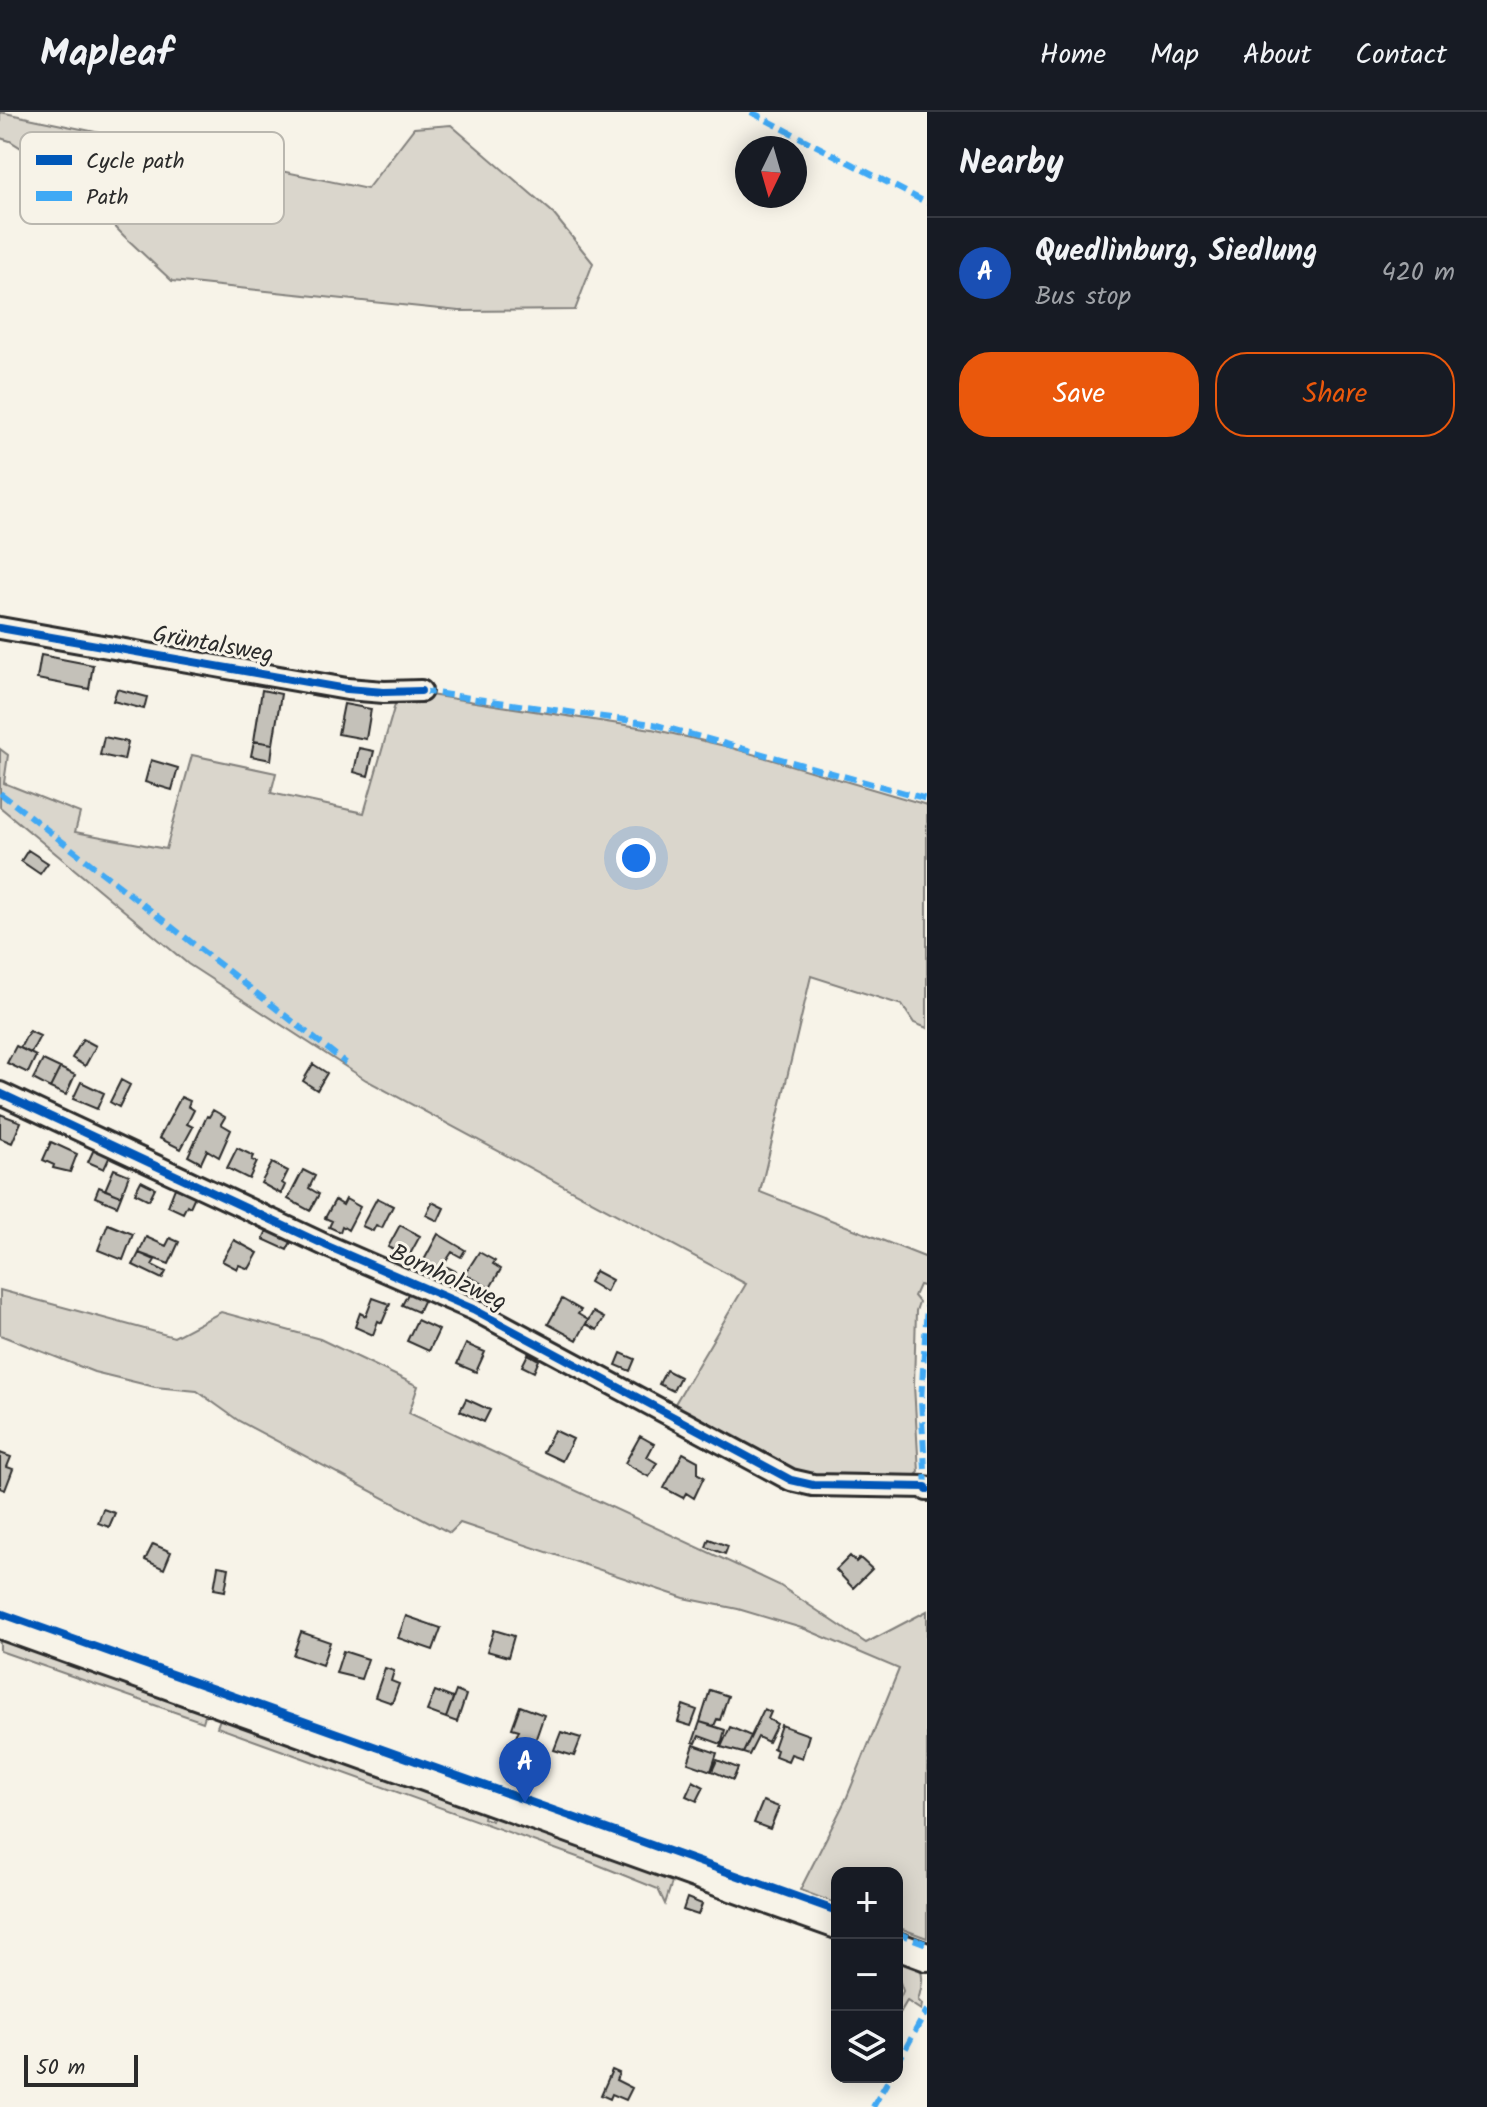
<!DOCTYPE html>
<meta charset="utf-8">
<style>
body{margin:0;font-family:Kalam,sans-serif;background:#242831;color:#f1f3f6}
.controls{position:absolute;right:24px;bottom:24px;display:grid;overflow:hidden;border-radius:16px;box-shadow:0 4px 20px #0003}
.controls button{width:72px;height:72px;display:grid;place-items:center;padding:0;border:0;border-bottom:2px solid #363941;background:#171b24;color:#f1f3f6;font:40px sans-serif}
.compass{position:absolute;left:735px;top:24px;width:72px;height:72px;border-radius:50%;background:#171b24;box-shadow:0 4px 20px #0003;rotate:185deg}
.scale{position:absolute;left:24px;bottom:20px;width:114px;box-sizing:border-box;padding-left:8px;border:4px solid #2b2b2b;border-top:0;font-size:22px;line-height:28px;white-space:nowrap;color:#2b2b2b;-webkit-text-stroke:6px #f7f3e8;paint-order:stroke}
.you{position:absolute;left:636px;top:746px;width:28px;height:28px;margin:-20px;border:6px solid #fff;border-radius:50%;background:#1a73e8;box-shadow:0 0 0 12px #1a73e833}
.badge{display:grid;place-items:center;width:52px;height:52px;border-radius:50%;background:#ea580c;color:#fff;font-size:26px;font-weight:700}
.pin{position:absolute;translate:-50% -66px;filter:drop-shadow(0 2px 4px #0008)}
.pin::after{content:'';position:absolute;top:42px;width:28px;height:24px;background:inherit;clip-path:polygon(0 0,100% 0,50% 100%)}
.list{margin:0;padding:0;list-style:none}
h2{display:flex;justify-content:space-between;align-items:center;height:104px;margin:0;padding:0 32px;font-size:34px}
h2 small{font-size:26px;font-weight:400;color:#9ea1a6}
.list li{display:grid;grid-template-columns:52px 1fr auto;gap:24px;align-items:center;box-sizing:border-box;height:112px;padding:0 32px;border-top:2px solid #363941}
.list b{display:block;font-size:30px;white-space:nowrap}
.list p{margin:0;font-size:26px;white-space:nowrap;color:#9ea1a6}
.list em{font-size:26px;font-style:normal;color:#9ea1a6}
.actions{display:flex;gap:16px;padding:24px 32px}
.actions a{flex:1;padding:18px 0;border:2px solid #ea580c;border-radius:32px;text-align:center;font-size:28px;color:#ea580c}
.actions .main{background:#ea580c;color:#fff}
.icon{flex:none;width:44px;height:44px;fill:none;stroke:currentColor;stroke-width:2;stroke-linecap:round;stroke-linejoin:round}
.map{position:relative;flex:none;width:927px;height:1995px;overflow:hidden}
header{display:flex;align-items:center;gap:48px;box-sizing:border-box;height:112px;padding:0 40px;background:#171b24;border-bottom:2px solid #363941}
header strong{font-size:38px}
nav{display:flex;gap:44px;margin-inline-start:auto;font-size:28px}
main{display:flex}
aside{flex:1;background:#171b24}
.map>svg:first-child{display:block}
.green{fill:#dad6cc;stroke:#82807c;stroke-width:2}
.building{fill:#c4c1b9;stroke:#2b2b2b;stroke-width:2}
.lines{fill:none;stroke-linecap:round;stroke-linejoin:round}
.minor-casing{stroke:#2b2b2b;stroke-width:26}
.major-casing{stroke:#2b2b2b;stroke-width:32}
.minor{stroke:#f7f3e8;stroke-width:20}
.major{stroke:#f7f3e8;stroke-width:26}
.quiet{stroke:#3fa9f5;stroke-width:6;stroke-dasharray:12 6;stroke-linecap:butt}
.cycleway-casing{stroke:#f7f3e8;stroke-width:13}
.cycleway{stroke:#0057b8;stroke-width:8}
.labels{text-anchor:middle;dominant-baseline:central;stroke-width:6;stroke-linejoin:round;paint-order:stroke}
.street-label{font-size:24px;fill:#2b2b2b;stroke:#f7f3e8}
.key{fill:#f7f3e8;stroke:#bab7af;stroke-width:2}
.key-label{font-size:22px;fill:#2b2b2b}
</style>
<header>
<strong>Mapleaf</strong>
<nav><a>Home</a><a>Map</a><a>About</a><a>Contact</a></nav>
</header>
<main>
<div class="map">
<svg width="927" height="1995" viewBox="0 0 927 1995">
<rect width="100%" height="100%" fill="#f7f3e8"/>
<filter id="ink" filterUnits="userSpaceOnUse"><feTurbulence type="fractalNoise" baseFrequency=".0125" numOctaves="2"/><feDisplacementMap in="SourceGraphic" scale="16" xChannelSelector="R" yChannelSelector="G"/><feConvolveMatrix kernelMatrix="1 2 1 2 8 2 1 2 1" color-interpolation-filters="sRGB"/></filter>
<g filter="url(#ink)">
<path class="green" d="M0,0L367,77L414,16L451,13L551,99L593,151L575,198L459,199L172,169L124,124L67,65L10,29L0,26Z
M423,582L652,617L725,634L927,693V916L914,911L902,893L811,864L760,1080L927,1146V1175L919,1173L914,1184L919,1190L916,1199L914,1273L919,1360L913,1366L860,1368L784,1360L673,1295L746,1172L366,968L188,852L0,695V637L8,643L4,671L80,701L75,720L166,737L192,643L276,661L271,681L364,701L396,589L411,592Z
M0,1178L174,1225L221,1200L320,1227L418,1274L409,1301L779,1473L866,1531L927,1499V1826L897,1815V1761H837V1792L800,1778L847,1685L899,1557L805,1517L738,1497L684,1486L460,1411L450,1421L239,1309L197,1279L155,1275L94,1260L0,1223Z
M0,1522L207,1597L203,1610L0,1539Z
M222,1602L484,1700L483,1706L492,1709L494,1703L673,1767L665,1792L658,1777L591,1750L217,1615Z
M897,1844C923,1854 927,1859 918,1888L922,1892L921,1898L907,1889L897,1906V1893L903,1879L897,1861Z"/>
<path class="building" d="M41,543L93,553L89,577L37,567Z
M117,577L147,585L144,597L113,589Z
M262,578L281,582L273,632L254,629Z
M344,592L371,597L366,627L338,622Z
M104,625L128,630L124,648L100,643Z
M254,629L273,632L271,648L251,644Z
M359,636L374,639L368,664L354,660Z
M151,648L178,656L172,678L145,670Z
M28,738L48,751L40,762L21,749Z
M29,919L40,924L31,941L20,936Z
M83,927L96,934L85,954L72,946Z
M16,934L36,944L28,961L7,951Z
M43,948L60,956L50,976L33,967Z
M313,952L327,961L317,978L303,969Z
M60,956L75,963L66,983L50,976Z
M121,968L130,973L119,995L110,990Z
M81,970L104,981L97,997L73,987Z
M181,985L190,989L188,994L194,998L187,1012L193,1015L181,1037L159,1026Z
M213,998L225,1005L221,1012L231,1018L219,1045L207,1038L201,1051L188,1044L207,1004L209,1005Z
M0,1002L21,1010L12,1031L0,1026Z
M51,1030L77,1042L70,1060L53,1056L54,1053L43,1048Z
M237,1036L254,1044L252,1048L257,1050L249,1067L227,1056Z
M94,1037L110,1044L104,1057L88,1050Z
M272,1051L288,1059L282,1071L285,1073L281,1082L261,1071Z
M114,1057L129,1063L121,1084L105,1078Z
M303,1058L315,1064L309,1076L319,1082L310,1099L288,1087Z
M141,1069L155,1076L149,1088L135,1081Z
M99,1075L121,1084L117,1094L95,1085Z
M175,1076L195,1084L190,1095L187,1093L183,1101L168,1094Z
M377,1086L393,1094L382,1116L376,1113L373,1119L362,1114Z
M346,1087L360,1095L348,1118L342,1114L340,1120L329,1115L332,1109L325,1106L335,1088L343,1093Z
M432,1090L444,1096L438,1109L426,1103Z
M108,1112L133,1122L123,1148L98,1138Z
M400,1113L420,1124L408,1146L388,1135Z
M268,1116L292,1128L287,1138L263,1127Z
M438,1122L465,1138L461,1145L452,1140L441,1157L434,1153L431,1158L422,1152Z
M146,1125L166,1134L170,1126L179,1130L169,1152L139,1141Z
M234,1128L258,1141L249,1157L239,1153L237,1157L222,1149Z
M479,1140L495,1149L493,1152L501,1157L490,1176L465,1162Z
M139,1141L155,1148L152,1153L166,1160L162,1167L133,1153Z
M447,1155L455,1159L445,1176L437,1172Z
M595,1159L612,1168L606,1180L589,1170Z
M409,1180L424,1187L418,1200L402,1193Z
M373,1186L390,1192L382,1211L378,1209L373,1223L355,1215L360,1201L366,1204Z
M562,1187L581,1198L578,1202L588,1208L577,1228L548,1212Z
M593,1200L604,1206L597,1218L586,1212Z
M417,1208L439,1218L429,1239L407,1229Z
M466,1232L485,1240L476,1260L457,1252Z
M621,1241L635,1247L630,1259L616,1253Z
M528,1242L539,1248L534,1260L522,1254Z
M666,1258L680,1265L673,1279L659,1272Z
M466,1287L490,1298L484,1310L460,1299Z
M554,1318L573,1327L562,1349L543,1340Z
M640,1324L654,1332L647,1345L657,1351L649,1365L625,1351Z
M0,1341L11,1345L7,1355L13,1357L5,1378L0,1376Z
M683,1341L698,1349V1362L704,1365L694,1386L686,1381L683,1386L664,1376Z
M103,1397L115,1401L109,1415L98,1411Z
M709,1427L728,1434L725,1442L706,1435Z
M153,1432L171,1440L164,1457L145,1448Z
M850,1444L856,1450L860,1446L872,1457L853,1476L836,1458Z
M218,1454L229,1456L225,1479L214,1477Z
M406,1504L441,1516L433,1538L398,1526Z
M494,1518L514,1524L508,1545L487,1539Z
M301,1520L330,1530L322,1553L293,1543Z
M343,1539L368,1547L361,1567L336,1561Z
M385,1556L394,1559L391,1569L399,1572L392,1591L375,1585Z
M710,1578L728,1584L720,1608L717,1607L714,1614L700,1610Z
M435,1579L453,1586L446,1606L427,1599Z
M456,1579L466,1583L457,1610L446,1606Z
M683,1593L697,1598L691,1614L678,1610Z
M520,1594L544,1603L534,1632L516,1625L519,1618L512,1616Z
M764,1597L771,1600L768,1607L777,1612L768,1630L758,1625L749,1643L743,1641Z
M700,1610L725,1618L721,1632L699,1624L696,1631L693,1630Z
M781,1613L809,1623L802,1646L791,1642L788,1649L775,1644L777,1638L773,1636Z
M730,1615L751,1624L743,1641L721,1635Z
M561,1620L581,1626L574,1644L554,1638Z
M694,1633L717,1641L711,1659L688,1651Z
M717,1648L738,1656L733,1668L712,1659Z
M693,1669L704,1675L697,1689L686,1684Z
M763,1689L779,1695L770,1717L754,1711Z
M687,1786L702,1792L698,1803L683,1798Z
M612,1958L619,1961L616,1968L632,1976L626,1988L612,1982L610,1987L601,1983Z"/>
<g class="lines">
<g class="minor-casing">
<path id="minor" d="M0,516L347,577L384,580L421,579
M0,981L325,1133L473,1197L791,1368L813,1373L926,1375L927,1378"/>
</g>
<g class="major-casing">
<path id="major" d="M0,1513L837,1813
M897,1834L927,1845"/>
</g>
<use href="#minor" class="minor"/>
<use href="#major" class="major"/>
<path class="quiet" d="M751,0L927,91
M421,579L653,612L927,687
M0,681L346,951
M926,1375L921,1289L927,1194
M897,1821L927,1832
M897,1952L927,1898
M873,1995L890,1965"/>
<g class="cycleway-casing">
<path id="cycleway" d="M0,516L347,577L384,580L421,579
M0,981L325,1133L473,1197L791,1368L813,1373L926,1375L927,1378
M0,1501L837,1799"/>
</g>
<use href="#cycleway" class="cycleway"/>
</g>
</g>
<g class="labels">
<g class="street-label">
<text transform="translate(213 533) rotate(10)">Grüntalsweg</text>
<text transform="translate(448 1166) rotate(25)">Bornholzweg</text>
</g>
</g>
<rect x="20" y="20" width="264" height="92" rx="12" class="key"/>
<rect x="36" y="43" width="36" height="10" fill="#0057b8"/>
<rect x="36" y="79" width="36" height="10" fill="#3fa9f5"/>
<g class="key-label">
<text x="86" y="56">Cycle path</text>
<text x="86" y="92">Path</text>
</g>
</svg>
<div class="controls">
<button>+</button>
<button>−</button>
<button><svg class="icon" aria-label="layers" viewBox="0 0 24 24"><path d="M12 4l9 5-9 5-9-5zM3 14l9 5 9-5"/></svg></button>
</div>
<svg class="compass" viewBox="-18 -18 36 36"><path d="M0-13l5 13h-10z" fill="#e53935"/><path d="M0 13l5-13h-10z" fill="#9ea1a6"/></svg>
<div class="scale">50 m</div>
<div class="you"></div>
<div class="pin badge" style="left:525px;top:1691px;background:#1a4fb4">A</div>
</div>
<aside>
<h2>Nearby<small></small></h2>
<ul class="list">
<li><span class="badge" style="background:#1a4fb4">A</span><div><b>Quedlinburg, Siedlung</b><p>Bus stop</p></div><em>420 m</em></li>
</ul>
<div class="actions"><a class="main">Save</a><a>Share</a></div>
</aside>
</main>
